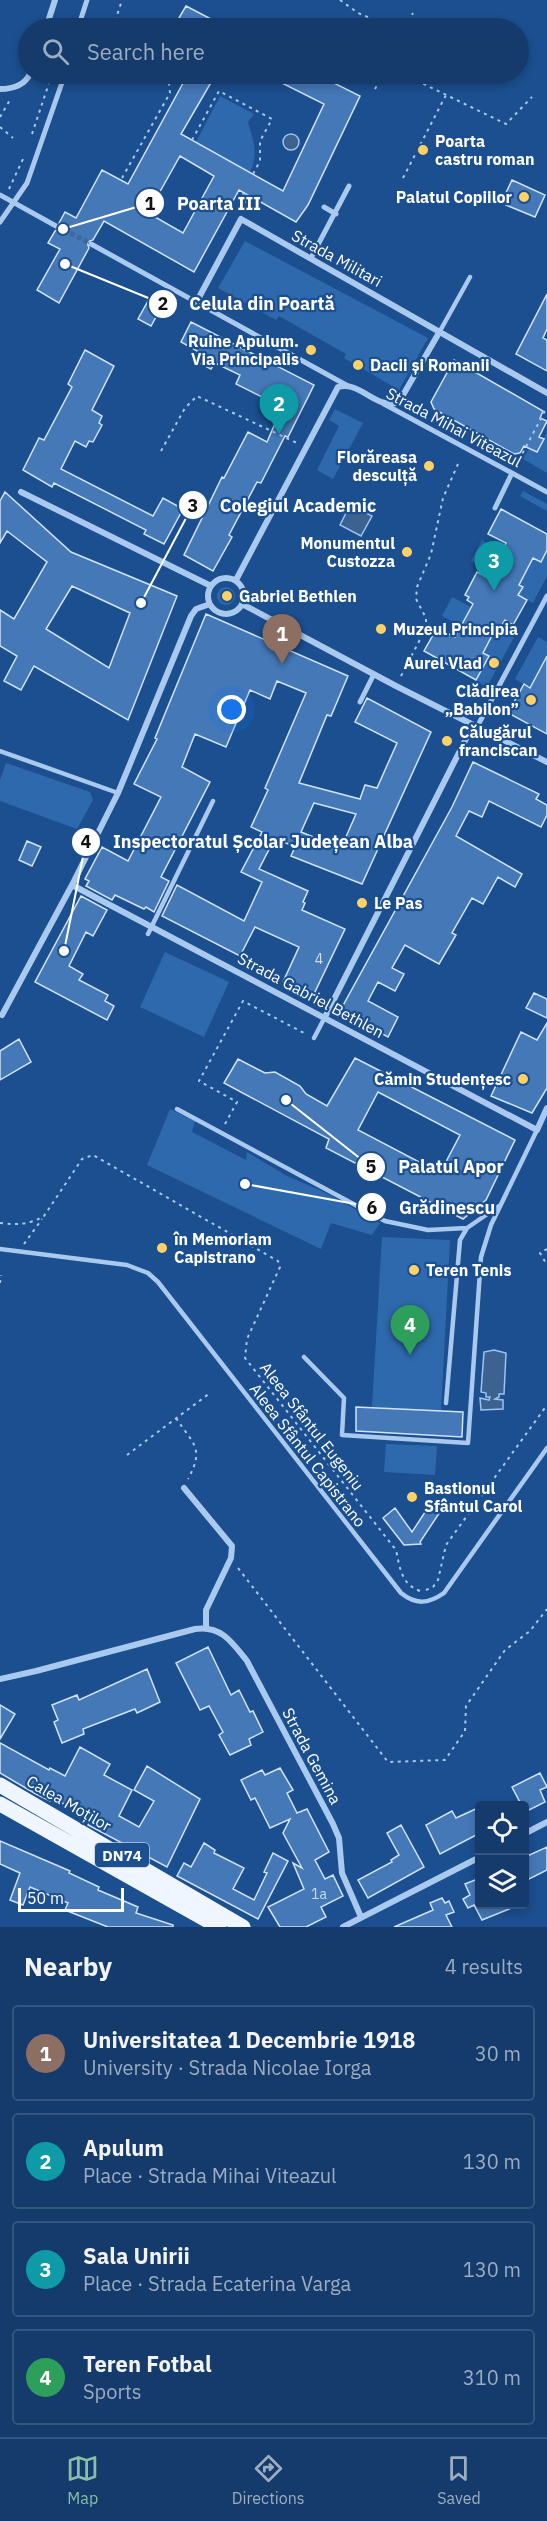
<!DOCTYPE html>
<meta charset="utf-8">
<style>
body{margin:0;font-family:"IBM Plex Sans",sans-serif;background:#1d4271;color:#f1f3f6}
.controls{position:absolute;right:18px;bottom:18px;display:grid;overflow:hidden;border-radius:6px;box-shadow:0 3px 9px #0003}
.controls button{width:54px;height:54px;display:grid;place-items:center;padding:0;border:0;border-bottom:2px solid #33557e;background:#143b6b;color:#f1f3f6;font:30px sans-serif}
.scale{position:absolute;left:18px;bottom:15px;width:106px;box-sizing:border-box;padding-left:6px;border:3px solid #fff;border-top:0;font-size:16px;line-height:21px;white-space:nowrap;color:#fff;-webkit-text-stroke:4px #1b4f8f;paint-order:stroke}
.you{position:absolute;left:232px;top:710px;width:21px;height:21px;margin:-15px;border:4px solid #fff;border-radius:50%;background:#1a73e8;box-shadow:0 0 0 9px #1a73e833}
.badge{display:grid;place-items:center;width:39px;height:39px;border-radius:50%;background:#8abfa5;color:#fff;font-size:20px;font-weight:700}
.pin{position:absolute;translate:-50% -50px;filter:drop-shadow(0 2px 3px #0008)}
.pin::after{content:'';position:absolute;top:32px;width:21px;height:18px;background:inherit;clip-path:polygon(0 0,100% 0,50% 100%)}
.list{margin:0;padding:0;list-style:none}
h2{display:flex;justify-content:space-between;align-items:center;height:78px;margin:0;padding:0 24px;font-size:26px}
h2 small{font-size:20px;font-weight:400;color:#9dadc1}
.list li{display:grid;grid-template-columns:39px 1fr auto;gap:18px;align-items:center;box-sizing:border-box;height:96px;margin:0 12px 12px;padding:0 12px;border:2px solid #33557e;border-radius:6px}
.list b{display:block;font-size:22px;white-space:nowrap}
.list p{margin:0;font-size:20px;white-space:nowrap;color:#9dadc1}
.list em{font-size:20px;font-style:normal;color:#9dadc1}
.icon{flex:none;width:33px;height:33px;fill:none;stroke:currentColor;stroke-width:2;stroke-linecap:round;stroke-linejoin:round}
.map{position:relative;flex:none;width:547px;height:1927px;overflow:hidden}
.search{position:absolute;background:#143b6b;box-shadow:0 3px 9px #0003;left:18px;right:18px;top:18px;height:66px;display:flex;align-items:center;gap:15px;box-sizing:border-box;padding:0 21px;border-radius:33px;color:#9dadc1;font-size:22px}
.sheet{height:510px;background:#143b6b}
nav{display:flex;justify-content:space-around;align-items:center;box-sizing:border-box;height:84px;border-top:2px solid #33557e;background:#143b6b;font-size:16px;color:#9dadc1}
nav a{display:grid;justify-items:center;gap:3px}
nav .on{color:#8abfa5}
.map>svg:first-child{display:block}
.green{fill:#2e69ad}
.water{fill:#3c6290;stroke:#9cc4f0;stroke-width:1.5}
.building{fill:#4478b7;stroke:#cfe3fa;stroke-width:1.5;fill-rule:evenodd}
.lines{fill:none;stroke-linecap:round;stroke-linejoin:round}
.pedestrian-tunnel{stroke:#3d69a0;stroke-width:5;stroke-dasharray:5 2.5;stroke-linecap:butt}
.path{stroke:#a9c9ee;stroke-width:2;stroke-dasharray:3 4.5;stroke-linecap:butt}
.service{stroke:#a9c9ee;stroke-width:4.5}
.pedestrian{stroke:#a9c9ee;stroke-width:5}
.minor{stroke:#a9c9ee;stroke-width:6}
.primary{stroke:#f0f6ff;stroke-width:15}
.pedestrian-bridge{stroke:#a9c9ee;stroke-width:5}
.poi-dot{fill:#ffd166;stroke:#1b4f8f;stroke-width:2}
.labels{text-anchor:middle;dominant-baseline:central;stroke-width:4.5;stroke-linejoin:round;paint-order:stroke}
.number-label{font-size:14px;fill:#d0dded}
.shield{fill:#1b4f8f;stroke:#bbcadd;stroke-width:1.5}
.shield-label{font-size:15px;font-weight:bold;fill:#fff}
.poi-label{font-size:16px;font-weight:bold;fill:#fff;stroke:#1b4f8f;text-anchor:start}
.street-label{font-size:16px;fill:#fff;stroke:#1b4f8f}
.leader{fill:none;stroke:#fff;stroke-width:2}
.callout-dot{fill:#fff;stroke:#1b4f8f;stroke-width:2}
.mark-label{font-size:18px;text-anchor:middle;font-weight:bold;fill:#111}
.callout-label{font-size:18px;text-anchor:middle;font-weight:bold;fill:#fff;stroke:#1b4f8f;stroke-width:4.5;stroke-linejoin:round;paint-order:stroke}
</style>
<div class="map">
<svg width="547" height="1927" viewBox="0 0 547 1927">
<rect width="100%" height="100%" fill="#1b4f8f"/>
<path class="green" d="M220,96L254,114L248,122C253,140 259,153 250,172L196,142Z
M245,241L428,338L399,390L344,358L346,354L279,316L276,320L218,288Z
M335,409L363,423L333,479L317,470L339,426L329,420Z
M547,432V473L523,459L529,448L537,452Z
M523,491L547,504V511L520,496Z
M482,540L502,552L490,572L471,561Z
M547,550V576L533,603L518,595L523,587L519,585L533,558L541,562Z
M217 596a9 9 0 1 1 18 0a9 9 0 1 1-18 0Z
M452,597L471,607L461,626L442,616Z
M505,620L519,628L487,687L459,672L476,680L489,657L483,653L497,626L500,628Z
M538,637L547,642V656L530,688L515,679Z
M6,763L90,792L93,800L77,829L0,801V780Z
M165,952L229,982L204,1037L140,1007Z
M170,1109L195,1121L192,1132L246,1160L247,1152L287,1176L324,1192L380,1223L372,1235L331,1223L321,1249L147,1165Z
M382,1237L450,1240L441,1411L372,1407Z
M386,1444L437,1446L435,1475L384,1472Z"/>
<path class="water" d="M283 142a8 8 0 1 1 16 0a8 8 0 1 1-16 0Z
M350,505L372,516L361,536L340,525Z
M494,1350L506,1353L504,1394H499V1397L495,1399L503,1400V1409L481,1410L480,1398L489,1400L490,1397H486V1393L481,1392L484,1352Z"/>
<path class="building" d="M186,6L228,28H173Z
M188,74H216L181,134L283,191L324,104L264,74H316L360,96L308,205L296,222L239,190L194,272L104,221L93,240L87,242L89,248L59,303L37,290L60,249L48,243L55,231L60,228L59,223L65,212L76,218L102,170L128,184ZM180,156L214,176L183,233L148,213Z
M512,180L545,195L535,217L506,205L508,201L503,199Z
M547,294V329L543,338L547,340V371L516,354Z
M148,301L161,308L151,326L138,319Z
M191,322L314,385L288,437L285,436L261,483L257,482L229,535L232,537L213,571L184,555L222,477L224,478L248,432L267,442L282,407L236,384L240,375L215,363L211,369L195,361L199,352L181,342Z
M85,350L114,366L92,410L102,416L99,423L102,425L93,442L89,441L86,447L75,441L61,469L153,516L163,498L183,509L164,544L144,534L146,530L54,483L52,487L23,470L39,438L44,440L72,387L68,384Z
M454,360L543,411L540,418L547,421L539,437L544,439L537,452L524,446L520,453L514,454L434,409L431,402Z
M5,492L71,552L177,596L128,720L34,666L21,690L4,681L17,656L0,646V610L14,619L47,562L7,531L0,543V501ZM72,586L130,613L109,668L46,629Z
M501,509L547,534V550L541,562L533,558L519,585L523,587L518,595L527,600L513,625L505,620L500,628L497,626L483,653L489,656L476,680L424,651L437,628L455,637L473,604L467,600L469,597L465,595L477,572L481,574L483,571L489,574L506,543L488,534Z
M206,614L348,676L331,716L327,715L299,783L360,799L365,785L377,788L397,743L355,722L367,698L431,732L362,884L291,856L295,847L275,838L259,869L308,891L303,902L305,903L302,910L345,929L313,996L283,982L299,947L255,927L240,956L162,916L177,885L244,921L262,882L241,872L262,832L251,827L268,790L265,788L306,693L277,681L270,699L250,690L226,747L195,734L182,767L210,782L161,877L169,881L154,912L146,907L144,909L115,895L112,900L86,886L89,881L85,879L102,847L128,861L161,797L134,784L157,739L155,738ZM314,803L356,814L341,848L301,832Z
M547,656V734L508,713L524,684L530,688Z
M473,762L539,794L536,799L547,805V815L541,827L489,801L482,817L469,811L456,836L522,874L515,887L498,877L483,904L472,898L452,933L456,935L439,964L405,945L392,968L404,974L395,991L378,982L368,1001L398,1017L388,1037L340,1011L452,807Z
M27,841L41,847L32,866L19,860Z
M81,896L107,910L93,936L86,932L69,966L83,974L79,980L108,995L105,1001L114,1006L107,1020L35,982Z
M534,993L547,999V1018L526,1008Z
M547,1023V1088L532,1113L491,1096L521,1032L537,1040Z
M19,1039L31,1062L0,1080V1051Z
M355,1058L515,1140L486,1200L463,1219L326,1148L329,1139L224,1083L238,1059L265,1073L275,1072L300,1086L306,1094L327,1106ZM378,1092L460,1135L440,1173L358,1130Z
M356,1407L463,1412L462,1437L356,1431Z
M429,1506L440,1512L420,1542L421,1544L404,1545L383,1518L395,1508L412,1532Z
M208,1647L231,1695L239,1690L250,1712L253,1711L263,1732L249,1739L251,1745L230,1755L219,1735L223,1732L209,1706L200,1710L176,1663Z
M147,1669L160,1702L137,1713L135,1709L83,1729L84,1734L62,1743L54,1722L58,1720L52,1705L77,1695L79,1700Z
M0,1705L15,1714L0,1739Z
M0,1743L49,1770L50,1768L65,1776L80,1747L110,1764L104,1775L132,1790L119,1816L139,1827L154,1801L134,1790L147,1766L200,1799L167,1867L88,1825L91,1819L51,1797L50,1801L36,1794L0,1773Z
M280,1768L293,1790L287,1793L297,1813L307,1809L329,1852L315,1860L325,1879L333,1875L343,1896L321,1907L326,1917L306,1927H280L268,1907L304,1889L293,1863L302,1868L283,1833L290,1819L270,1828L255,1798L251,1800L241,1780L262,1770L265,1775Z
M540,1773L547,1787L540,1790L545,1802L525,1812V1806H522L512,1787Z
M480,1807V1833L440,1854L426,1825L452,1811L456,1818Z
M401,1825L424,1867L368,1898L358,1880L392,1862L391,1860L399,1855L387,1833Z
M0,1841L70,1871L69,1873L99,1887L98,1890L138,1907L136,1913L173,1925V1927H108L65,1910L68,1903L30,1887L23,1905L10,1900L20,1873L0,1864Z
M204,1843L215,1850L214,1853L244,1868L233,1889L254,1900L267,1873L264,1872L273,1853L288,1861L258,1919L177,1876L184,1863L191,1867Z
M547,1847V1870L525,1881V1857Z
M480,1878V1905H519L482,1920L474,1905L468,1908L463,1899L470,1895L465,1884Z
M442,1898L445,1903L449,1901L454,1912L446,1915L452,1927H394L433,1910L430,1903Z"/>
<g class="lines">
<path class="pedestrian-tunnel" d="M57,226L91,244"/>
<path class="path" d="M340,0L358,13L394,28
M113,28L122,0
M405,28L413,13
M403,74L506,124L532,97
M375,89L383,74
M0,117L10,100
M0,127L13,138
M32,134L52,74
M192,140L219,91L272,119L260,141V161L253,174
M122,178L170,93L168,74
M403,178L446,95
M9,189L23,159
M243,193L248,207L245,211
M161,451L185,408L197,396L297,443
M519,460L547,407
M401,676L426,628V618L416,599L417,587L431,554L443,498L458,464
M225,1124L237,1102L199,1081L243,1001L306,1034
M0,1223C16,1225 29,1225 44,1216L82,1159L93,1155L278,1261L280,1267L247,1339L245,1358L396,1550C400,1568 401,1584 420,1591
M24,1244L42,1219
M547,1249L540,1253L547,1265
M0,1283L1,1275
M176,1418C193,1444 205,1448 188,1479
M127,1455L210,1393
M238,1568L388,1762L445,1760L465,1731L466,1706L505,1650L530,1631L547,1609
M426,1590L433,1587L438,1580L446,1545L547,1405"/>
<path class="service" d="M440,331L470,277
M0,751L118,793
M148,934L213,801
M314,1038L325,1017
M177,1109L385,1221L428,1230L467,1228
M0,1249L127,1265L148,1273L158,1282L401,1593C416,1605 428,1604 444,1593L547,1448
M304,1357L344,1398L342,1435L468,1443L481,1257L491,1225L537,1130
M446,1403L460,1240L467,1228L499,1206"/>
<path class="pedestrian" d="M78,28L87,0
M324,207L336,214
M0,222L27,183L65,74
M91,244L348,386
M311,258L349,186
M384,404L547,492
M495,508L512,473
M360,702L374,674
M477,727L547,596"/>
<path class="minor" d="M46,28L55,0
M0,89C13,89 24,86 30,74
M196,303L241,219L547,393
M21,492L211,586
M208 596a18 18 0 1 1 36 0a18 18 0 1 1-36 0Z
M236,580L338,387C360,380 376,411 399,402L440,331
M242,604L396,686L547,762
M72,885L537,1130L547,1108
M2,1015L72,885L118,793L191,616L196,609L210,604
M325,1017L473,725
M184,1488L232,1546L231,1558L206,1610V1628
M0,1679L36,1671L195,1629C221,1625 232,1642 247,1661L333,1824L339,1838L342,1873L361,1917
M524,1834L547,1822
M343,1927L480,1857"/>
<path class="primary" d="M0,1785L243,1927
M0,1804L219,1927"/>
<path class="pedestrian-bridge" d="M0,195L56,226"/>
</g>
<g class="poi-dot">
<circle cx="423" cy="150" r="6"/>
<circle cx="524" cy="197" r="6"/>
<circle cx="311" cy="350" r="6"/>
<circle cx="358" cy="365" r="6"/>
<circle cx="429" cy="466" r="6"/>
<circle cx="407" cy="552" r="6"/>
<circle cx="227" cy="596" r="6"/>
<circle cx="381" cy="629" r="6"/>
<circle cx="494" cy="663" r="6"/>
<circle cx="531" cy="700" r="6"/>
<circle cx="447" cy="741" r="6"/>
<circle cx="362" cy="903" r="6"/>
<circle cx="523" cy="1079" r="6"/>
<circle cx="162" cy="1248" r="6"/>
<circle cx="414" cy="1270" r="6"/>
<circle cx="412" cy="1497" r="6"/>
</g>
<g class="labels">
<g class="number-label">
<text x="319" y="959">4</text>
<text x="319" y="1894">1a</text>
</g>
<rect class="shield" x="95" y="1843" width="54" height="24" rx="4.5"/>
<g class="shield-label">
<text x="122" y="1855">DN74</text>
</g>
<g class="poi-label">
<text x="435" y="141">Poarta<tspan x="435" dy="18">castru roman</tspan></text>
<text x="512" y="197" text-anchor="end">Palatul Copiilor</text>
<text x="299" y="341" text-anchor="end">Ruine Apulum.<tspan x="299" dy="18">Via Principalis</tspan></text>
<text x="370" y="365">Dacii și Romanii</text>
<text x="417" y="457" text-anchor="end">Florăreasa<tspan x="417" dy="18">desculță</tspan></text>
<text x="395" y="543" text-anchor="end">Monumentul<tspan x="395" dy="18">Custozza</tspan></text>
<text x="239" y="596">Gabriel Bethlen</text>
<text x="393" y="629">Muzeul Principia</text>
<text x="482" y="663" text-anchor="end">Aurel Vlad</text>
<text x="519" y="691" text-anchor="end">Clădirea<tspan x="519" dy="18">„Babilon”</tspan></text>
<text x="459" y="732">Călugărul<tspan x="459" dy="18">franciscan</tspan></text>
<text x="374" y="903">Le Pas</text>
<text x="511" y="1079" text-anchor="end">Cămin Studențesc</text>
<text x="174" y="1239">în Memoriam<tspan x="174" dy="18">Capistrano</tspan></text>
<text x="426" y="1270">Teren Tenis</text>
<text x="424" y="1488">Bastionul<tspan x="424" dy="18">Sfântul Carol</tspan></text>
</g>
<g class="street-label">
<text transform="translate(337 258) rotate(29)">Strada Militari</text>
<text transform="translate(454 427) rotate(28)">Strada Mihai Viteazul</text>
<text transform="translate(311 995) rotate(28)">Strada Gabriel Bethlen</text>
<text transform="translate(312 1426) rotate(52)">Aleea Sfântul Eugeniu</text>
<text transform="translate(308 1455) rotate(52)">Aleea Sfântul Capistrano</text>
<text transform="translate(312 1756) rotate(62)">Strada Gemina</text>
<text transform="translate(69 1803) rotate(30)">Calea Moților</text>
</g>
</g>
<path class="leader" d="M63 229L150 203M65 264L163 304M141 603L193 505M64 951L86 842M286 1100L371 1167M245 1184L372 1207"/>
<g class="callout-dot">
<circle cx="63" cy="229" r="6"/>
<circle cx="65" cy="264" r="6"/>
<circle cx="141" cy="603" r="6"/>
<circle cx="64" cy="951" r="6"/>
<circle cx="286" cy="1100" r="6"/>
<circle cx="245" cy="1184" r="6"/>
<circle cx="150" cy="203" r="15"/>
<circle cx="163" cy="304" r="15"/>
<circle cx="193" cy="505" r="15"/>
<circle cx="86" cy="842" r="15"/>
<circle cx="371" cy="1167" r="15"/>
<circle cx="372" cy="1207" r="15"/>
</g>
<g class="mark-label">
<text x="150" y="210">1</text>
<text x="163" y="310">2</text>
<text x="193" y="512">3</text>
<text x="86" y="848">4</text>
<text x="371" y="1173">5</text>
<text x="372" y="1214">6</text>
</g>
<g class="callout-label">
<text x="219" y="210">Poarta III</text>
<text x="262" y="310">Celula din Poartă</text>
<text x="298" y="512">Colegiul Academic</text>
<text x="263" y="848">Inspectoratul Școlar Județean Alba</text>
<text x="451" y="1173">Palatul Apor</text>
<text x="447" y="1214">Grădinescu</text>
</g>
</svg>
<div class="controls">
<button><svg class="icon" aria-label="locate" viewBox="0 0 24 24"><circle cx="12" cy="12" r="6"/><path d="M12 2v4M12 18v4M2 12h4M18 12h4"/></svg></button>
<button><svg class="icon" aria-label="layers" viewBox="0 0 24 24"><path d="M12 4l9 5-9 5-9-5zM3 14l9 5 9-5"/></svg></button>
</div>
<div class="scale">50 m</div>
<div class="you"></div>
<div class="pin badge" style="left:282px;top:664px;background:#8d6e63">1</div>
<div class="pin badge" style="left:279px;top:434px;background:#0f9aa8">2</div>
<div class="pin badge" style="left:494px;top:591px;background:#0f9aa8">3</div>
<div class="pin badge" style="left:410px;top:1355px;background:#2e9e5b">4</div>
<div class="search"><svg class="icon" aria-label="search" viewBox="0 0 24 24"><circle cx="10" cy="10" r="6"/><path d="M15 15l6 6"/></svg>Search here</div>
</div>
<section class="sheet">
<h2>Nearby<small>4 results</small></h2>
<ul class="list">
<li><span class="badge" style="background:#8d6e63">1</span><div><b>Universitatea 1 Decembrie 1918</b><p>University · Strada Nicolae Iorga</p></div><em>30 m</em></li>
<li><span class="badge" style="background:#0f9aa8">2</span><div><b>Apulum</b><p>Place · Strada Mihai Viteazul</p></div><em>130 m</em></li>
<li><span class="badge" style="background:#0f9aa8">3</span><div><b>Sala Unirii</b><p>Place · Strada Ecaterina Varga</p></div><em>130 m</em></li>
<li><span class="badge" style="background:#2e9e5b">4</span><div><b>Teren Fotbal</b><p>Sports</p></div><em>310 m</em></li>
</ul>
</section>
<nav>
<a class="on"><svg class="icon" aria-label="map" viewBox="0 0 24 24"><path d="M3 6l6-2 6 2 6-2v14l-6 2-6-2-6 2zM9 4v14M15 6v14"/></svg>Map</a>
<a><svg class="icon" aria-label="directions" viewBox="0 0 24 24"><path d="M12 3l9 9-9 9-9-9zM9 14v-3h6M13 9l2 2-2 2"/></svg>Directions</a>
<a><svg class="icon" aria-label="saved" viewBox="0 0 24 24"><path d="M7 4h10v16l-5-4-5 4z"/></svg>Saved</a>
</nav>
